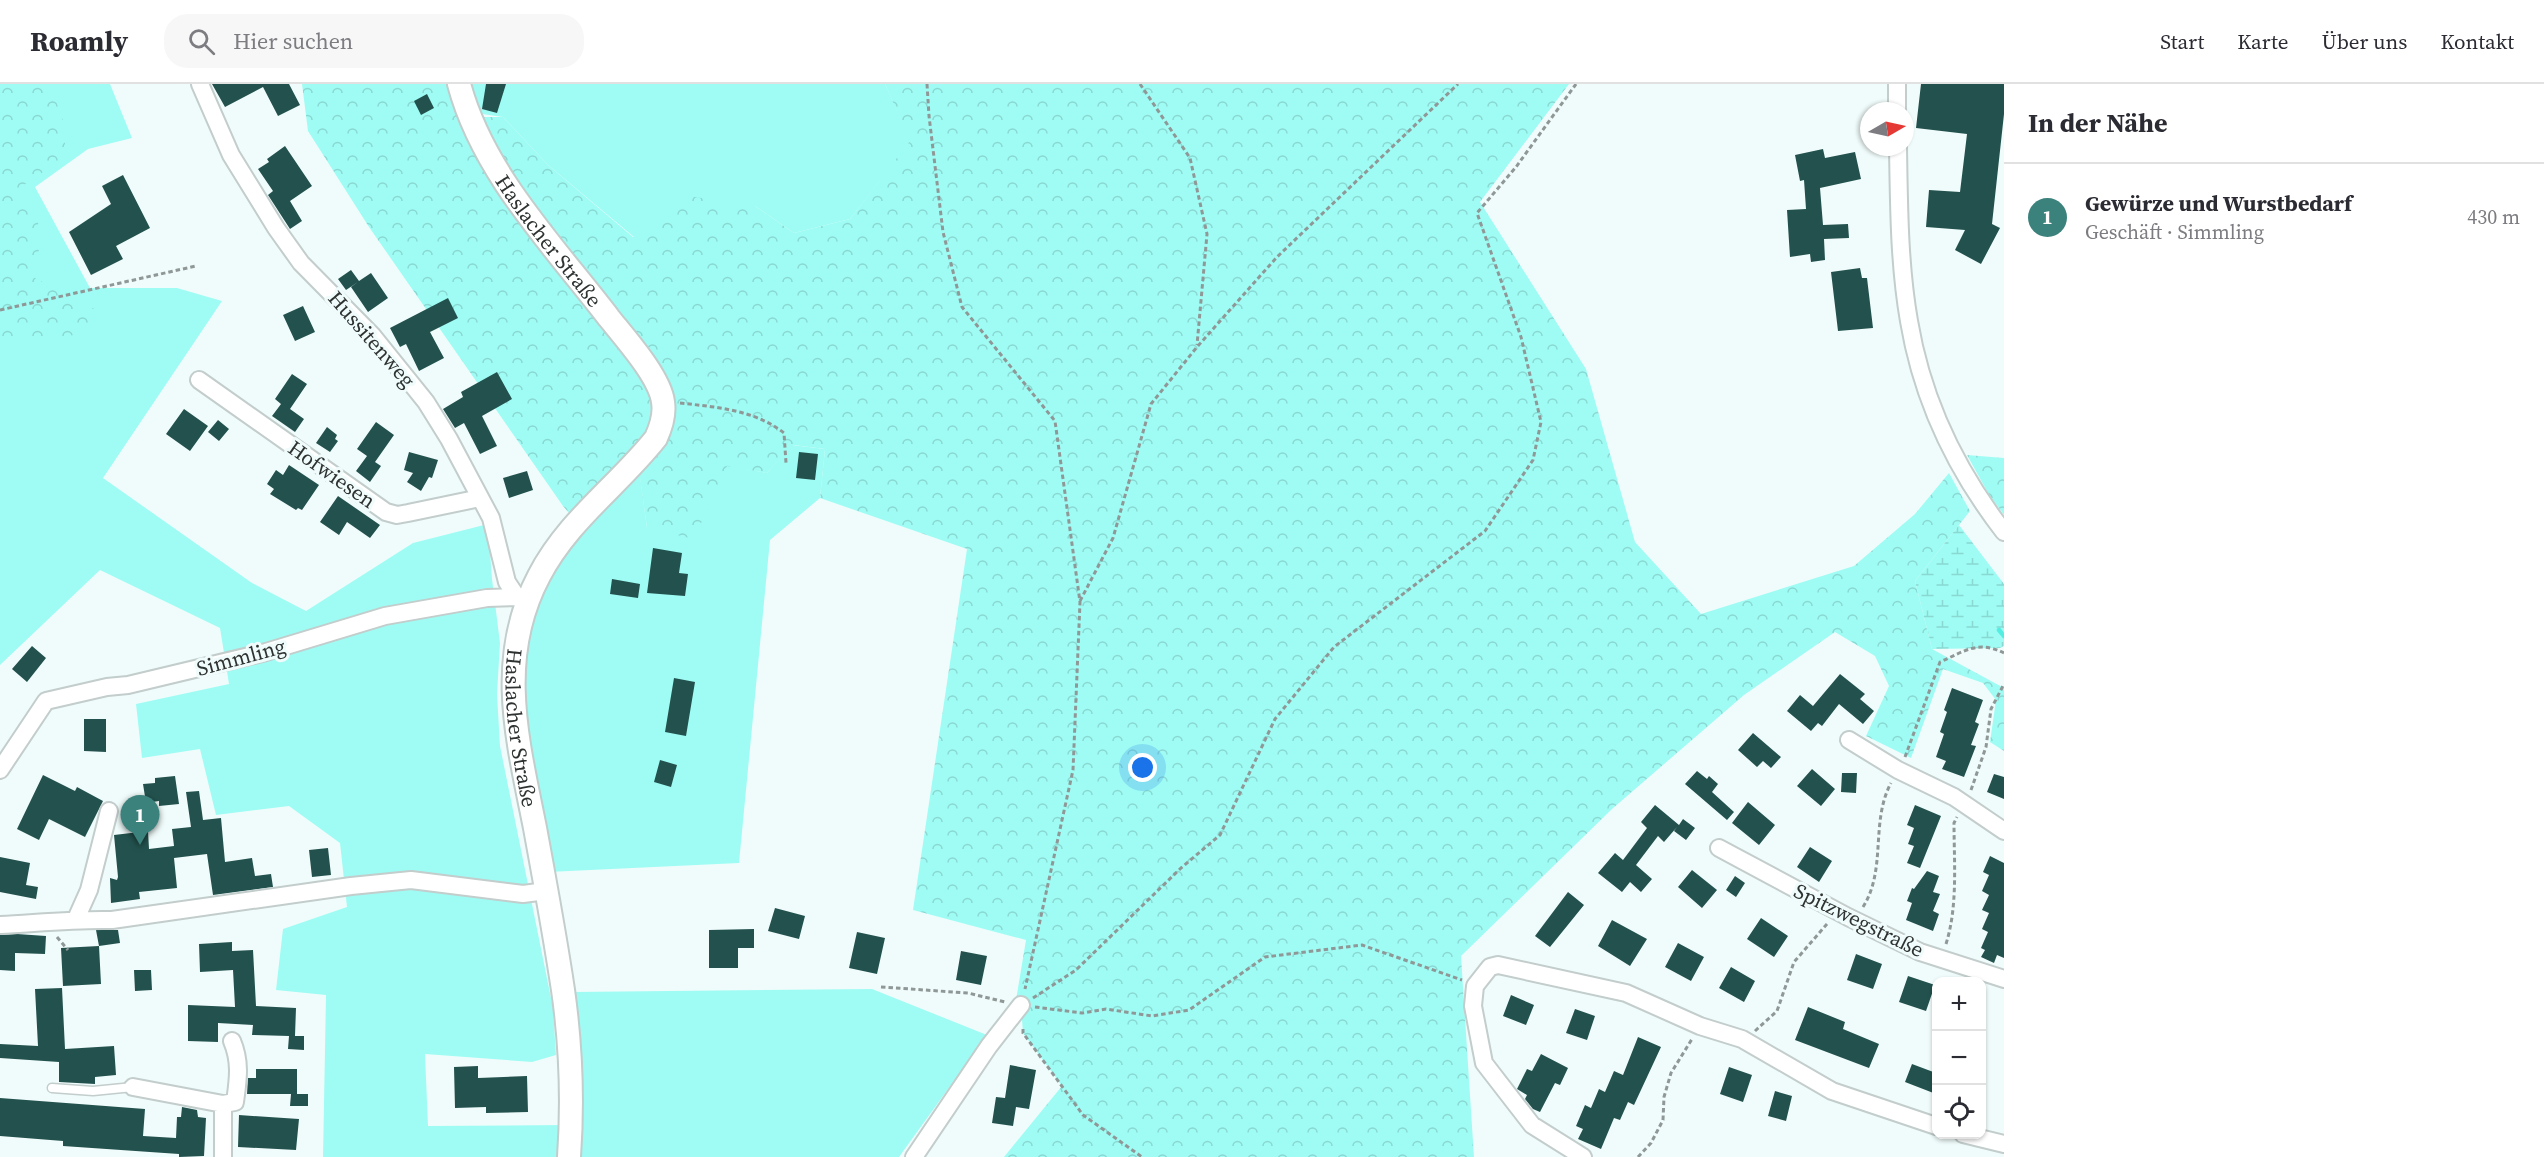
<!DOCTYPE html>
<html lang="de">
<meta charset="utf-8">
<style>
body{margin:0;font-family:"Source Serif 4",serif;background:#f7f7f7;color:#2b2b33}
.controls{position:absolute;right:18px;bottom:18px;display:grid;overflow:hidden;border-radius:12px;box-shadow:0 2px 4px #0004}
.controls button{width:54px;height:54px;display:grid;place-items:center;padding:0;border:0;border-bottom:2px solid #e1e1e2;background:#fff;color:#2b2b33;font:30px sans-serif}
.compass{position:absolute;left:1860px;top:18px;width:54px;height:54px;border-radius:50%;background:#fff;box-shadow:0 2px 4px #0004;rotate:81deg}
.you{position:absolute;left:1143px;top:684px;width:21px;height:21px;margin:-15px;border:4px solid #fff;border-radius:50%;background:#1a73e8;box-shadow:0 0 0 9px #1a73e833}
.badge{display:grid;place-items:center;width:39px;height:39px;border-radius:50%;background:#3b827d;color:#fff;font-size:20px;font-weight:700}
.pin{position:absolute;translate:-50% -50px;filter:drop-shadow(0 2px 3px #0008)}
.pin::after{content:'';position:absolute;top:32px;width:21px;height:18px;background:inherit;clip-path:polygon(0 0,100% 0,50% 100%)}
.list{margin:0;padding:0;list-style:none}
h2{display:flex;justify-content:space-between;align-items:center;height:78px;margin:0;padding:0 24px;font-size:26px}
h2 small{font-size:20px;font-weight:400;color:#7c7c81}
.list li{display:grid;grid-template-columns:39px 1fr auto;gap:18px;align-items:center;box-sizing:border-box;height:108px;padding:0 24px;border-top:2px solid #e1e1e2}
.list b{display:block;font-size:22px;white-space:nowrap}
.list p{margin:0;font-size:20px;white-space:nowrap;color:#7c7c81}
.list em{font-size:20px;font-style:normal;color:#7c7c81}
.icon{flex:none;width:33px;height:33px;fill:none;stroke:currentColor;stroke-width:2;stroke-linecap:round;stroke-linejoin:round}
.map{position:relative;flex:none;width:2004px;height:1073px;overflow:hidden}
header{display:flex;align-items:center;gap:36px;box-sizing:border-box;height:84px;padding:0 30px;background:#fff;border-bottom:2px solid #e1e1e2}
header strong{font-size:28px}
nav{display:flex;gap:33px;margin-inline-start:auto;font-size:21px}
.search{width:420px;height:54px;background:#f7f7f7;display:flex;align-items:center;gap:15px;box-sizing:border-box;padding:0 21px;border-radius:24px;color:#7c7c81;font-size:22px}
main{display:flex}
aside{flex:1;background:#fff}
.map>svg:first-child{display:block}
.grass{fill:#9ffcf4}
.forest{fill:url(#forest-crowns)}
.wetland{fill:url(#wetland-marsh)}
.lines{fill:none;stroke-linecap:round;stroke-linejoin:round}
.stream{stroke:#53ede2;stroke-width:4.5}
.building{fill:#23524e}
.lane-casing{stroke:#c2cdcc;stroke-width:11}
.street-casing{stroke:#c2cdcc;stroke-width:20}
.secondary-casing{stroke:#c2cdcc;stroke-width:26}
.path{stroke:#8f9897;stroke-width:3;stroke-dasharray:4.5 3;stroke-linecap:butt}
.lane{stroke:#fff;stroke-width:8}
.street{stroke:#fff;stroke-width:16}
.secondary{stroke:#fff;stroke-width:22}
.labels{text-anchor:middle;dominant-baseline:central;stroke-width:6;stroke-linejoin:round;paint-order:stroke}
.street-label{font-size:21px;fill:#2e3332;stroke:#f0fcfb}
</style>
<header>
<strong>Roamly</strong>
<div class="search"><svg class="icon" aria-label="search" viewBox="0 0 24 24"><circle cx="10" cy="10" r="6"/><path d="M15 15l6 6"/></svg>Hier suchen</div>
<nav><a>Start</a><a>Karte</a><a>Über uns</a><a>Kontakt</a></nav>
</header>
<main>
<div class="map">
<svg width="2004" height="1073" viewBox="0 0 2004 1073">
<defs>
<pattern id="forest-crowns" width="20" height="18" patternUnits="userSpaceOnUse" patternTransform="scale(1.5)"><rect width="20" height="18" fill="#9ffcf4"/><path d="M2 6a3 3 0 1 1 6 0M12 15a3 3 0 1 1 6 0" fill="none" stroke="#89d8d2"/></pattern>
<pattern id="wetland-marsh" width="20" height="14" patternUnits="userSpaceOnUse" patternTransform="scale(1.5)"><rect width="20" height="14" fill="#9ffcf4"/><path d="M1 5h8M5 5V1M11 12h8M15 12V8" fill="none" stroke="#89d8d2"/></pattern>
</defs>
<rect width="100%" height="100%" fill="#f0fcfb"/>
<path class="grass" d="M0,0H110L132,54L88,65L35,103L90,204H177L222,217L103,394L252,499L306,527L413,459L488,440L492,495L500,559L497,610L500,662L553,924L556,971L532,978L425,970L428,1042L566,1041L564,1073H323L326,911L276,906L283,845L347,823L340,759L289,722L216,731L200,665L142,674L136,620L229,600L220,544L100,486L0,581Z
M463,0H885L911,57L850,135L794,149L755,122L652,141L634,153L548,81L503,33L475,29Z
M792,361L825,365L820,414L770,456L739,779L548,788L526,662L520,574L545,496L638,377L647,444L727,381L767,389Z
M872,905L987,951L899,1073H578L573,908Z"/>
<path class="forest" d="M0,0H50L65,42V73L24,101L38,138L40,161L33,193L102,229L75,251L26,256L0,255Z
M302,0H454L463,34L647,291L658,343L576,437L563,422L369,143L308,47Z
M885,0H1569L1480,118L1586,285L1635,458L1701,530L1854,482L1915,430L1949,389L1970,427L1915,497L1932,565L2004,604V667L1990,658L1996,616L1983,599L1943,585L1911,674L1866,652L1889,602L1875,572L1835,548L1744,611L1612,725L1461,872L1474,1073H1004L1062,1002L1023,949L1021,922L1016,916L1026,856L913,826L967,465L820,414L825,365L793,361L767,389L727,382L694,455L647,444L639,387L671,340L568,174L473,33H503L548,81L633,153L688,112L755,122L794,149L850,135L910,57Z
M1967,371L2004,374V431L1988,409Z"/>
<path class="wetland" d="M1959,441L2004,500V562L2000,564L1932,565L1915,497Z"/>
<g class="lines">
<path class="stream" d="M1999,546L2004,552"/>
</g>
<path class="building" d="M212,0H289L300,21L278,32L263,3L225,23Z
M486,0H506L497,29L482,25Z
M1921,0H2004V30L1992,140L2000,144L1981,180L1955,166L1965,146L1926,143L1929,106L1960,108L1967,50L1916,44Z
M427,10L434,24L421,31L414,17Z
M285,62L312,102L290,117L302,137L290,145L268,111L273,107L258,85L269,78L267,75Z
M1823,65L1825,74L1855,68L1861,95L1820,104L1823,141L1848,140L1849,154L1824,155L1825,176L1811,178L1810,170L1790,173L1787,126L1806,125L1804,96L1800,97L1795,71Z
M123,91L150,144L116,162L123,175L91,191L69,148L111,120L102,102Z
M1860,184L1862,194H1867L1873,244L1838,247L1831,188Z
M351,186L359,197L371,189L388,214L368,228L351,203L358,198L346,206L338,195Z
M448,214L458,234L430,248L444,274L419,287L406,260L400,263L390,244Z
M303,222L315,248L295,257L283,231Z
M497,288L512,315L482,332L497,362L480,370L464,339L455,344L443,325L463,313L461,308Z
M292,290L307,300L290,325L304,335L295,348L272,332L281,320L275,315Z
M184,325L208,342L190,367L166,350Z
M218,336L229,345L219,357L208,348Z
M376,338L394,351L375,378L381,382L370,398L356,387L367,372L357,365Z
M327,343L337,351L335,355L338,357L330,368L316,359Z
M409,368L438,376L432,394L429,393L421,407L407,398L413,389L404,386Z
M799,368L818,370L815,396L796,394Z
M289,381L319,401L302,426L298,424L296,426L270,410L274,405L267,400L276,386L283,391Z
M527,387L533,406L509,414L503,394Z
M338,412L380,441L370,454L347,438L339,451L320,438Z
M653,464L682,469L679,489L688,490L685,512L647,509Z
M612,495L640,500L638,514L610,510Z
M32,562L46,574L27,598L12,585Z
M1840,590L1865,610L1860,615L1874,627L1863,640L1839,620L1822,642L1818,639L1811,647L1787,627L1800,611L1813,622Z
M674,594L695,598L686,652L665,648Z
M1952,604L1983,616L1975,638L1979,640L1971,661L1976,662L1964,693L1942,685L1946,677L1936,673L1944,650L1940,648L1947,628L1944,626Z
M84,635H106V668L84,667Z
M1753,649L1781,673L1771,684L1763,677L1757,683L1738,666Z
M660,676L677,681L671,703L654,698Z
M1812,685L1835,705L1821,722L1797,702Z
M1697,687L1707,695L1709,692L1718,700L1712,708L1734,728L1727,736L1685,700Z
M1842,689H1857L1856,709L1841,708Z
M1994,690L2004,693V715L1987,708Z
M43,691L75,707L77,703L103,717L85,753L49,735L39,756L17,745Z
M175,692L179,720L159,722V717L146,719L143,700L155,699V694Z
M199,707L203,736L221,734L225,778L252,774L255,792L271,790L273,803L213,811L207,770L174,774L177,804L139,808L140,815L111,819L110,794L117,796L118,793L114,751L148,747L149,765L174,762L172,745L191,743L186,708Z
M1748,718L1775,741L1759,761L1732,739Z
M1655,721L1679,741L1683,735L1695,744L1686,756L1674,747L1677,743L1664,758L1658,752L1636,781L1652,795L1641,808L1630,798L1622,808L1598,789L1615,769L1623,776L1647,744L1641,738Z
M1915,721L1941,732L1920,784L1907,779L1914,762L1908,760L1914,744L1907,741Z
M1810,763L1832,777L1819,798L1797,783Z
M328,764L331,791L312,793L309,766Z
M1990,772L2004,779V874L1997,871L1994,879L1981,873L1985,866L1981,864L1988,848L1982,845L1989,829L1982,826L1989,811L1982,807L1989,791L1983,788Z
M0,773L30,779L26,801L38,803L36,815L0,808Z
M1692,786L1717,806L1702,824L1678,803Z
M1927,787L1939,792L1933,808L1940,810L1933,827L1939,830L1933,847L1906,836L1912,819L1907,817L1912,804L1914,805Z
M1735,792L1745,799L1736,813L1726,806Z
M1568,808L1584,821L1550,863L1535,852Z
M775,824L805,832L799,855L768,847Z
M1761,834L1788,852L1774,873L1747,855Z
M1612,836L1647,855L1630,882L1598,862Z
M754,845V864H738V884H709V846Z
M96,846H118L120,859L99,862Z
M857,848L885,854L877,890L849,884Z
M17,850L46,852L45,870L15,869V887L0,886V851Z
M232,858V867L253,866L256,922L296,924L295,952H304V966L288,965L289,952L252,951L253,941L218,939V958L188,957V921L235,923L233,886L200,888L199,860Z
M1678,859L1704,873L1691,897L1665,883Z
M99,862L101,900L63,902L61,864Z
M961,867L987,872L981,901L956,896Z
M1856,870L1882,880L1873,905L1847,896Z
M1731,883L1755,897L1744,918L1719,904Z
M134,886H151L152,906L135,907Z
M1908,892L1935,901L1926,927L1899,918Z
M62,904L65,965L114,962L116,991L95,993V1000L59,998V978L0,974V960L38,962L35,905Z
M1511,911L1534,921L1526,941L1503,932Z
M1808,923L1845,938L1843,945L1879,960L1869,984L1795,956Z
M1575,925L1595,932L1587,956L1566,949Z
M1638,953L1661,963L1634,1021L1628,1018L1620,1036L1614,1034L1601,1065L1578,1055L1583,1045L1576,1042L1585,1021L1591,1024L1599,1005L1605,1008L1614,987L1623,991Z
M1541,970L1568,984L1560,1001L1555,999L1540,1028L1533,1025L1525,1015L1527,1011L1517,1005L1527,985L1532,987Z
M1912,980L1936,989V1010L1905,998Z
M1010,981L1036,986L1029,1025L1016,1023L1013,1042L992,1039L996,1013L1005,1014Z
M478,982V994L527,992L528,1028L486,1029V1023L455,1024L454,983Z
M1729,983L1752,991L1743,1018L1720,1010Z
M256,985H297V1010H247L248,994H256Z
M1775,1007L1792,1012L1786,1037L1768,1032Z
M291,1010H308V1022H290Z
M0,1014L145,1025L143,1052L176,1054L177,1033H181L182,1023L197,1026L198,1033L206,1034L204,1072L179,1073V1070L63,1062V1057L0,1052Z
M239,1031L299,1035L296,1066L238,1063Z"/>
<g class="lines">
<g class="lane-casing">
<path id="lane" d="M52,1004L93,1007L133,1003"/>
</g>
<g class="street-casing">
<path id="street" d="M200,0L231,71L276,144L301,179L372,251L426,318L449,355L491,434L507,498L517,513L526,519
M1897,0V27
M1898,63C1899,121 1899,180 1909,237C1922,315 1956,386 2004,448
M199,296L386,428L397,431L408,429L480,414
M1849,656L1898,686L1954,713L2004,747
M0,686L46,617L107,603L128,601L266,568L385,532L487,514L517,513
M1719,764L1848,833L1920,868L2004,895
M76,835L89,806L109,727
M0,841C38,839 75,835 112,836L351,802L411,796L523,810L546,807
M133,1003L223,1020V1073
M223,1020L235,1018C238,996 241,978 232,957
M1963,1050L2004,1060
M914,1073L989,962L1021,921
M1583,1073L1532,1041L1484,979L1473,922L1475,902L1490,883L1498,881L1626,909L1700,942L1742,955L1832,1007L1936,1042"/>
</g>
<g class="secondary-casing">
<g id="secondary">
<path id="s1" d="M459,0C483,90 554,162 609,234C625,254 660,293 663,318C665,330 661,343 656,354C618,402 568,436 539,492C495,575 518,658 535,744C545,798 555,852 563,906C571,962 573,1016 569,1073"/>
</g>
</g>
<path class="path" d="M927,0L929,32L943,148L962,223L1055,337L1080,518L1073,686L1025,905
M1140,0L1190,74L1207,150L1197,261
M0,226L196,182
M680,319C716,323 755,326 784,349L786,379
M1080,517L1113,454L1151,320L1197,263L1277,173L1458,0
M1905,673L1940,578C1965,567 1978,556 2004,569
M1971,706L1986,663L1991,625L2004,600
M1863,823C1887,785 1870,738 1891,699
M57,853L68,866
M1946,860C1958,822 1954,778 1954,739L1957,733
M881,903L968,909L1005,918
M1033,914L1076,886L1181,784L1220,751L1275,635L1334,563L1485,447L1533,376L1541,338L1521,253L1477,129L1516,83L1576,0
M1035,923L1082,929L1106,925L1152,932L1189,926L1265,873L1362,861L1462,896
M1023,945V949L1083,1031L1142,1073
M1755,947L1777,927L1794,878L1827,840
M1638,1073L1651,1059L1663,1036L1664,1013L1671,989L1692,955"/>
<use href="#lane" class="lane"/>
<use href="#street" class="street"/>
<use href="#secondary" class="secondary"/>
</g>
<g class="labels">
<g class="street-label">
<text stroke="none"><textPath href="#s1" startOffset="182">Haslacher Straße</textPath></text>
<text transform="translate(372 255) rotate(49)">Hussitenweg</text>
<text transform="translate(332 390) rotate(35)">Hofwiesen</text>
<text transform="translate(241 573) rotate(-15)">Simmling</text>
<text stroke="none"><textPath href="#s1" startOffset="756">Haslacher Straße</textPath></text>
<text transform="translate(1859 836) rotate(26)">Spitzwegstraße</text>
</g>
</g>
</svg>
<div class="controls">
<button>+</button>
<button>−</button>
<button><svg class="icon" aria-label="locate" viewBox="0 0 24 24"><circle cx="12" cy="12" r="6"/><path d="M12 2v4M12 18v4M2 12h4M18 12h4"/></svg></button>
</div>
<svg class="compass" viewBox="-18 -18 36 36"><path d="M0-13l5 13h-10z" fill="#e53935"/><path d="M0 13l5-13h-10z" fill="#7c7c81"/></svg>
<div class="you"></div>
<div class="pin badge" style="left:140px;top:761px">1</div>
</div>
<aside>
<h2>In der Nähe<small></small></h2>
<ul class="list">
<li><span class="badge">1</span><div><b>Gewürze und Wurstbedarf</b><p>Geschäft · Simmling</p></div><em>430 m</em></li>
</ul>
</aside>
</main>
